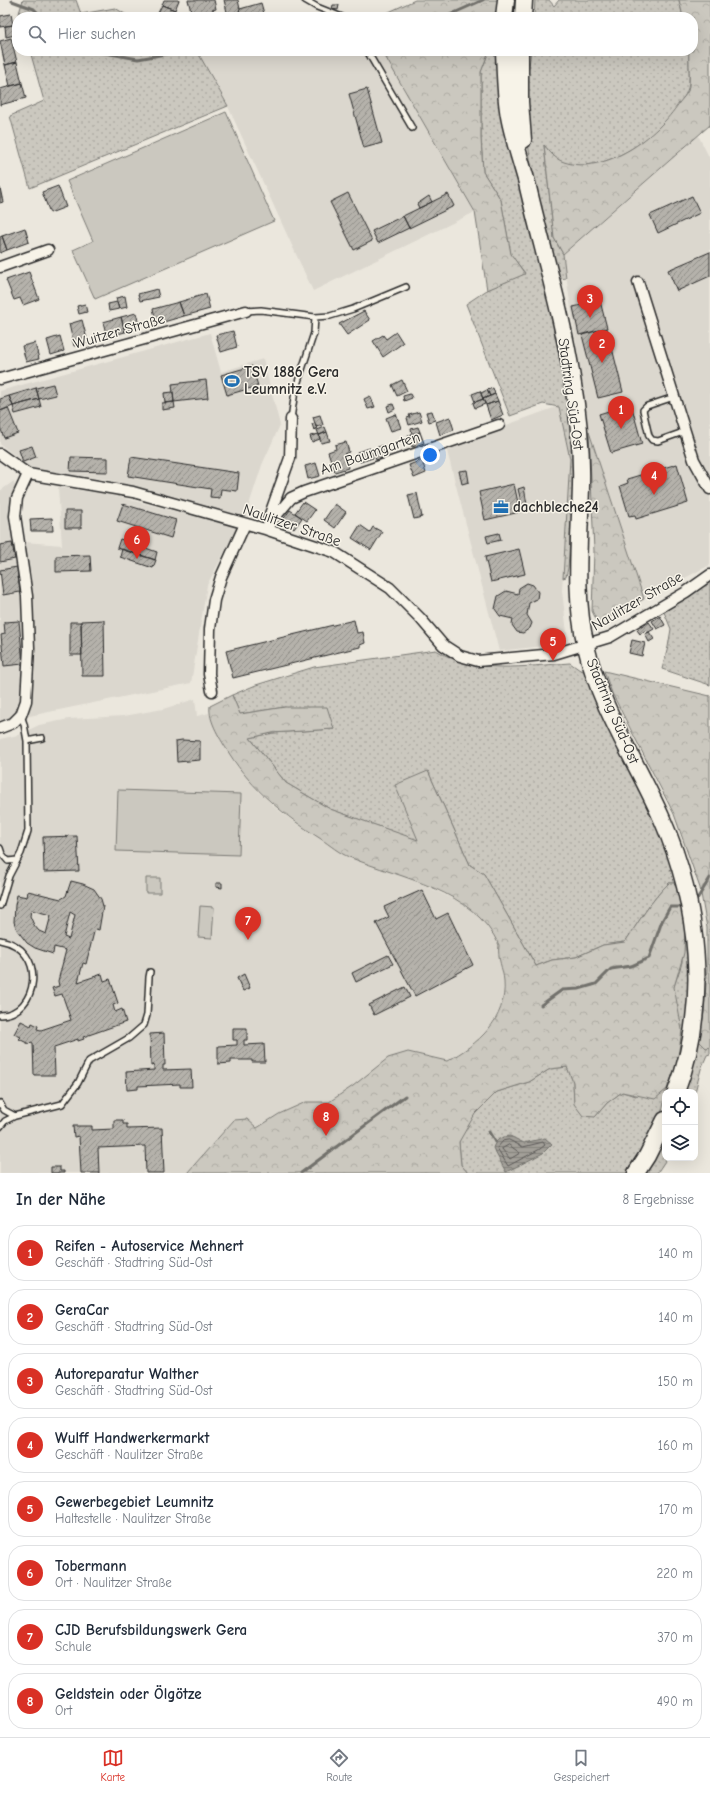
<!DOCTYPE html>
<html lang="de">
<meta charset="utf-8">
<style>
body{margin:0;font-family:"Comic Neue",sans-serif;background:#f6f6f7;color:#1f2937}
.controls{position:absolute;right:12px;bottom:12px;display:grid;overflow:hidden;border-radius:8px;box-shadow:0 4px 16px #0002}
.controls button{width:36px;height:36px;display:grid;place-items:center;padding:0;border:0;border-bottom:1px solid #e0e1e3;background:#fff;color:#1f2937;font:20px sans-serif}
.you{position:absolute;left:430px;top:455px;width:14px;height:14px;margin:-10px;border:3px solid #fff;border-radius:50%;background:#1a73e8;box-shadow:0 0 0 6px #1a73e833}
.badge{display:grid;place-items:center;width:26px;height:26px;border-radius:50%;background:#d93025;color:#fff;font-size:13px;font-weight:700}
.pin{position:absolute;translate:-50% -33px;filter:drop-shadow(0 1px 2px #0008)}
.pin::after{content:'';position:absolute;top:21px;width:14px;height:12px;background:inherit;clip-path:polygon(0 0,100% 0,50% 100%)}
.list{margin:0;padding:0;list-style:none}
h2{display:flex;justify-content:space-between;align-items:center;height:52px;margin:0;padding:0 16px;font-size:17px}
h2 small{font-size:13px;font-weight:400;color:#747a83}
.list li{display:grid;grid-template-columns:26px 1fr auto;gap:12px;align-items:center;box-sizing:border-box;height:56px;margin:0 8px 8px;padding:0 8px;border:1px solid #e0e1e3;border-radius:16px}
.list b{display:block;font-size:15px;white-space:nowrap}
.list p{margin:0;font-size:13px;white-space:nowrap;color:#747a83}
.list em{font-size:13px;font-style:normal;color:#747a83}
.icon{flex:none;width:22px;height:22px;fill:none;stroke:currentColor;stroke-width:2;stroke-linecap:round;stroke-linejoin:round}
.map{position:relative;flex:none;width:710px;height:1173px;overflow:hidden}
.search{position:absolute;background:#fff;box-shadow:0 4px 16px #0002;left:12px;right:12px;top:12px;height:44px;display:flex;align-items:center;gap:10px;box-sizing:border-box;padding:0 14px;border-radius:16px;color:#747a83;font-size:15px}
.sheet{height:564px;background:#fff}
nav{display:flex;justify-content:space-around;align-items:center;box-sizing:border-box;height:56px;border-top:1px solid #e0e1e3;background:#fff;font-size:11px;color:#747a83}
nav a{display:grid;justify-items:center;gap:2px}
nav .on{color:#d93025}
.map>svg:first-child{display:block}
.built{fill:#dbd7ce}
.green{fill:url(#green-dots);stroke:#7b7a75}
.forest{fill:url(#forest-crowns);stroke:#7b7a75}
.pitch{fill:#cbc8bf;stroke:#7b7a75}
.water{fill:url(#water-rules);stroke:#72716c}
.lines{fill:none;stroke-linecap:round;stroke-linejoin:round}
.shore{stroke:#5b5957;stroke-width:1}
.stream{stroke:#72716c;stroke-width:3}
.building{fill:url(#building-hatch);stroke:#2b2b2b;fill-rule:evenodd}
.lane-casing{stroke:#2b2b2b;stroke-width:8}
.street-casing{stroke:#2b2b2b;stroke-width:13}
.primary-casing{stroke:#2b2b2b;stroke-width:19}
.lane{stroke:#f7f3e8;stroke-width:5}
.street{stroke:#f7f3e8;stroke-width:10}
.primary{stroke:#f7f3e8;stroke-width:16}
.labels{text-anchor:middle;dominant-baseline:central;stroke-width:3;stroke-linejoin:round;paint-order:stroke}
.street-label{font-size:15px;fill:#2b2b2b;stroke:#f7f3e8}
.poi-label{font-size:15px;font-weight:bold;fill:#2b2b2b;stroke:#f7f3e8;text-anchor:start}
</style>
<div class="map">
<svg width="710" height="1173" viewBox="0 0 710 1173">
<defs>
<pattern id="green-dots" width="8" height="8" patternUnits="userSpaceOnUse"><rect width="8" height="8" fill="#cbc8bf"/><path d="M2 2h.1M6 6h.1" fill="none" stroke="#aeaca4" stroke-width="1.8" stroke-linecap="round"/></pattern>
<pattern id="forest-crowns" width="20" height="18" patternUnits="userSpaceOnUse"><rect width="20" height="18" fill="#cbc8bf"/><path d="M2 6a3 3 0 1 1 6 0M12 15a3 3 0 1 1 6 0" fill="none" stroke="#aeaca4"/></pattern>
<pattern id="water-rules" width="6" height="5" patternUnits="userSpaceOnUse"><rect width="6" height="5" fill="#a29f98"/><path d="M0 2.5h6" fill="none" stroke="#84827c"/></pattern>
<pattern id="building-hatch" width="6" height="6" patternUnits="userSpaceOnUse"><rect width="6" height="6" fill="#b5b2ab"/><path d="M-1 1l2-2M0 6l6-6M5 7l2-2" fill="none" stroke="#93918b"/></pattern>
</defs>
<rect width="100%" height="100%" fill="#ebe7dd"/>
<filter id="ink" filterUnits="userSpaceOnUse"><feTurbulence type="fractalNoise" baseFrequency=".025" numOctaves="2"/><feDisplacementMap in="SourceGraphic" scale="8" xChannelSelector="R" yChannelSelector="G"/><feConvolveMatrix kernelMatrix="1 2 1 2 8 2 1 2 1" color-interpolation-filters="sRGB"/></filter>
<g filter="url(#ink)">
<path class="built" d="M224,51H382L475,212L313,291L225,100L199,56Z
M698,135L710,159V565L644,599L589,432L563,254Z
M210,333L221,372L263,359L280,425L262,465L245,517L109,480L32,469L0,444V391Z
M559,406L570,459L562,591L567,633L566,638L554,645L499,651L446,447Z
M14,481L25,542L62,545L58,487L107,494L238,527L207,585L191,683L0,722V491Z
M195,699L197,716L209,713L221,740L236,765L257,790L278,810L300,826L462,903L484,920L499,945L498,955L504,980L503,1004L490,1027L469,1049L447,1061L408,1052L329,1102H306L279,1114L257,1128L234,1120L187,1173H0V739L18,735L39,725L69,719L124,716L163,709Z"/>
<path class="green" d="M23,0H76L81,14L115,8L130,17H20L19,13Z
M535,0H549L554,6L559,0H679L683,17H534Z
M30,51H197L228,106L30,188L10,116L44,101Z
M489,51H498L563,350L576,455L568,568L566,577L563,578L570,459L559,407L543,404L510,416L466,304L487,290L525,273L511,255L501,200L483,172L481,138V72Z
M531,51H689C688,61 691,83 687,91C672,128 604,179 562,162C554,158 550,152 544,145L554,238L563,254L566,278L555,280C541,223 527,165 526,106C525,88 529,69 531,51Z
M710,582V685L662,669L668,647L671,629L664,612Z
M436,650C475,675 525,666 570,663L580,670L584,671C597,705 612,736 628,768C646,803 671,845 675,883H669C652,899 638,923 625,942L603,945L576,957L552,960L536,966L484,874L470,865L428,771L419,841L330,809L286,783L250,738L272,733L334,729L285,707L240,714L232,695L256,685L314,667Z
M685,943H689L690,995L683,1048L669,1092H665C665,1121 643,1149 629,1173H468L461,1165L459,1142L466,1120L497,1092L529,1082L550,1069L567,1067L573,1082L574,1103L595,1117L607,1103L622,1092L636,1096L681,966Z
M699,1041L706,1048L710,1047V1054L707,1055L701,1069L695,1092H684Z
M665,1136V1158H667L657,1173H644Z"/>
<path class="forest" d="M415,0H500L499,17H378Z
M679,0H710V125L563,254L554,238L544,145C550,152 555,159 564,162C605,176 658,136 679,103C682,99 686,95 688,91C691,82 688,61 689,51H693V17H683Z
M382,51H489L481,72V138L483,172L501,200L511,254L525,274L487,290L475,212Z
M589,432L644,599L598,623L592,611L594,551Z
M604,671L710,696V1047L706,1048L699,1041L704,1013L707,969V928L700,888L674,814L612,693Z
M232,695L240,714L285,707H327L334,729L272,733L250,738L286,783L330,809L418,840L395,785L428,771L470,865L484,874L536,966L552,960L576,957L603,945L625,942C638,923 652,899 669,883H675L681,904L685,928L684,953L674,987L682,1030L677,1063L667,1089L655,1099L622,1092L607,1103L595,1117L583,1116L574,1104L573,1082L567,1067L550,1069L529,1082L497,1092L475,1114L459,1142L461,1165L468,1173H187L234,1120L247,1119L257,1128L279,1114L306,1102H329L353,1086L388,1058L408,1052L447,1061C478,1044 507,1020 504,981C503,968 497,959 499,945C473,889 402,879 349,857C339,853 330,845 321,839C285,816 252,790 229,753C221,740 208,721 210,706Z"/>
<path class="pitch" d="M226,112L274,221L95,299L73,250L93,241L67,181Z
M118,790L241,794L239,855L116,851Z
M160,878V893H146V878Z
M200,906L214,907L212,938L198,937Z"/>
<path class="water" d="M510,1136L524,1143L545,1138L552,1144L543,1153L506,1172L493,1148C496,1139 501,1137 510,1136Z"/>
<g class="lines">
<path class="shore" d="M509,1140L523,1147L543,1142L545,1145L540,1149L508,1166L497,1148L503,1141Z
M509,1145L520,1153L510,1159L502,1149Z"/>
<path class="stream" d="M12,1L34,9L42,17
M445,17L483,0
M94,51L138,59L182,51
M693,902L697,899L710,878
M541,1005L562,990L579,989L596,984L611,969L631,966L649,958L662,921L670,907H684
M489,1132L495,1142
M301,1173L405,1096"/>
</g>
<path class="building" d="M164,0H179L175,10L162,5Z
M188,0H214L216,9L212,10L214,17H195L194,14L192,15Z
M224,0H238L240,9L238,14L228,16Z
M261,3L265,17H235L234,15L238,14L240,9Z
M162,5L175,10L172,17H156Z
M333,5H339L338,10L332,9Z
M11,14L13,25L0,27V16Z
M13,25L15,35L6,37L5,26Z
M11,38L17,62L5,65L0,41Z
M17,62L22,83L10,86L5,65Z
M22,83L26,98L0,105V89Z
M367,89L382,143L364,148L349,94Z
M58,186L66,207L50,213L42,192Z
M0,188L3,202L0,203Z
M348,193L372,241L354,250L330,202Z
M448,194L454,206L409,228L403,216Z
M429,196L432,202L419,208L417,204Z
M692,196L700,213L658,233L650,215Z
M403,216L409,228L378,243L372,231Z
M25,228L29,242L7,250L2,236Z
M2,236L7,250L0,253V237Z
M710,252V276L677,291L668,270Z
M29,272L39,299L23,305L20,298L14,300L6,280Z
M157,289L159,297L140,301L138,294Z
M206,294L210,309L184,316L179,302Z
M125,296L127,307L119,309L116,298Z
M600,301L607,328L579,335L573,307Z
M117,302L119,309L109,311L108,304Z
M179,302L184,316L157,324L153,309Z
M85,304L87,312L79,314L77,306Z
M364,311L370,320L347,335L339,324Z
M136,313L140,328L125,332L121,317Z
M121,317L125,332L107,337L103,322Z
M82,320L88,343L74,346L69,324Z
M607,328L623,392L598,398L582,335Z
M233,331L237,347L221,352L216,335Z
M396,332L403,343L383,357L373,341L383,335L386,339Z
M60,336L64,351L51,355L47,340Z
M35,343L39,359L26,362L22,346Z
M252,366L258,386L227,395L221,375Z
M206,380L208,398L174,402L172,384Z
M402,380L407,391L397,396L392,385Z
M53,384L56,395L39,399L36,388Z
M36,388L39,399L13,406L9,396Z
M493,388L495,394L490,396L487,390Z
M487,390L490,396L483,399L481,393Z
M480,391L483,399L475,402L472,394Z
M173,392L174,402L165,403L164,393Z
M410,394L412,398L404,401L403,396Z
M495,394L498,401L486,405L483,399Z
M9,396L13,406L0,411V399Z
M370,396L375,407L368,409L364,399Z
M39,399L41,407L15,414L13,406Z
M483,399L485,404L475,408L473,403Z
M498,401L503,415L491,420L486,405Z
M174,402L175,408L162,410V403Z
M393,404L395,409L389,412L387,406Z
M631,404L642,444L611,453L599,414Z
M8,408L18,433L4,438L0,427V411Z
M432,411L435,420L429,422L426,412Z
M419,412L422,421L409,425L407,418L410,417L409,415Z
M396,414L401,428L391,431L386,418Z
M320,415L323,425L316,427L313,417Z
M450,417L454,430L440,435L436,422Z
M315,423L317,429L314,430L312,424Z
M325,427L327,432L319,435L317,430Z
M418,427L420,432L412,434L411,429Z
M327,432L330,441L321,443L319,435Z
M420,432L424,443L412,447L408,436Z
M319,434L320,439L312,442L310,436Z
M346,442L349,452L344,454L348,468L335,472L328,452L336,449L335,445Z
M384,445L388,456L376,460L372,449Z
M32,446L36,457L23,462L19,450Z
M370,448L373,458L360,462L357,452Z
M71,457L108,458V472L70,471Z
M131,457L239,473L237,491L221,489L220,498L210,497L211,489L128,476Z
M422,460L426,473L414,478L409,465Z
M316,463L320,476L308,479L305,466Z
M677,464L688,503L636,519L635,515L629,516L620,486L628,483L627,479Z
M467,470L469,482L462,484L459,471Z
M514,484L520,512L485,520L479,492Z
M524,487L527,505L522,506L518,489Z
M417,493L422,517L414,519L408,495Z
M303,502L315,510L307,521L295,513Z
M123,504L176,520L171,538L117,521Z
M335,504L346,512L335,528L324,520Z
M290,510L302,518L294,529L282,521Z
M65,511H81V528H65Z
M52,518L53,531H31L30,519Z
M360,525L370,532L373,527L382,532L371,550L352,538Z
M499,533L501,540L488,543L486,536Z
M120,539L157,552L155,560L117,548Z
M12,543L15,559L0,562V545Z
M122,549L156,560L153,568L120,557Z
M519,549L525,574L491,582L485,557Z
M90,555L91,571L56,572V556Z
M17,567L20,592L3,595L0,570Z
M527,583L533,585L538,592L537,599L529,603L527,615L532,623L530,628L523,633L517,632L512,625L513,619L500,616L495,609L498,596L506,591L518,594L519,588Z
M660,616L665,625L657,629L652,621Z
M104,620L105,676H82L81,621Z
M354,620L357,633L363,632L365,643L360,645V647L233,678L226,651Z
M19,621L23,664L4,666L1,635L5,634L4,622Z
M70,622H81L82,655H70Z
M649,622L654,629L647,633L646,630L640,634L637,630Z
M649,632L654,639L649,642L645,634Z
M632,640L645,643L642,656L629,653Z
M182,740L200,741V760L177,762L176,741Z
M77,836L79,871L44,872L43,837Z
M71,881L83,884L94,889L101,899L103,906L99,930L96,929L94,932L86,964L83,963L78,982L102,974L104,981L110,979L118,1003L113,1005L115,1012L122,1009L126,1022L83,1037L84,1039L78,1041V1039L54,1047L55,1075H34L33,1043L31,1042L29,1044L19,1039L21,1037L14,1034L21,1021L31,1026L32,1023L38,1026L37,1029L41,1030L71,1020L62,994L55,996L52,988L59,986L58,981L66,950L54,947L53,954L35,948L27,943L17,930L14,922L15,905L17,895L27,897L28,891L61,899L66,896ZM31,910L51,915L46,934L39,931L34,925L30,916ZM70,912L75,915L69,939L64,937Z
M216,883H222V888L216,887Z
M422,890L436,919L448,913L473,965L415,996L376,923L389,917L384,907Z
M388,955L393,964L356,982L352,973Z
M244,974L250,988L243,991L237,978Z
M405,987L410,997L374,1015L369,1005Z
M233,1028H247V1040H244V1045L264,1044L265,1062H252V1060H231V1063L218,1064V1046L237,1045V1040H233Z
M164,1033L165,1065H163V1070L191,1069L192,1087H180V1084L138,1086V1089L127,1090L126,1072L154,1070V1065L151,1066L150,1034Z
M114,1120H123V1124H127V1129L162,1128L164,1173H146L145,1146L98,1148L99,1173H81L79,1136L74,1137L73,1126H92V1130L114,1129Z
M51,1167H60V1171H64V1173H51Z"/>
<g class="lines">
<g class="lane-casing">
<path id="lane" d="M305,0L317,7L342,17
M367,51L412,128
M246,311L261,310L315,317L330,316L353,309L406,287
M674,397L647,406L643,410L649,436L652,440L658,441L686,431
M291,419L295,391L314,333L315,317
M27,741L42,738
M0,848L2,854L8,861L17,860
M0,906L9,876L21,853L28,831L27,741L24,724L21,715
M0,940C49,949 38,1015 0,1015
M0,1103L4,1110L15,1116L62,1104L78,1083L89,1061L129,1038L144,1025L147,1015L149,977L150,972
M0,1127L5,1121L15,1116"/>
</g>
<g class="street-casing">
<path id="street" d="M0,267L48,250
M638,282L694,460L710,489
M0,379L246,311
M0,454L28,474L133,492L265,529L334,552L390,588L420,618L443,645L460,656L478,661L554,654L610,637L686,592L710,575
M268,520L290,458L291,419
M265,529L291,498L304,492L499,425
M212,691L209,674L210,629L214,600L221,577L245,524
M0,728L13,723L21,715L26,701L29,648L27,596L15,516L17,498L28,474"/>
</g>
<g class="primary-casing">
<path id="primary" d="M504,17L506,0
M523,17L524,0
M504,51C505,72 505,94 509,116C513,138 521,161 527,183C542,248 562,313 572,378C578,413 582,449 581,485C580,539 573,593 586,646C600,708 637,762 662,819C699,903 710,1005 676,1092
M520,51V102L523,140
M636,1173L647,1156L665,1120"/>
</g>
<use href="#lane" class="lane"/>
<use href="#street" class="street"/>
<use href="#primary" class="primary"/>
</g>
</g>
<defs>
<g id="stadium-bare" transform="scale(1.2)"><path d="M0-5a6.5 5 0 1 0 0 10a6.5 5 0 1 0 0-10ZM-3.5-1.8h7v3.6h-7Z" fill="#1f6fb2" stroke="#f7f3e8" stroke-width="2.5" paint-order="stroke"/></g>
<g id="office-bare" transform="scale(1.2)"><path d="M-6-3h4V-5.5h4V-3h4V5H-6ZM-1-4.5V-3h2v-1.5ZM-6 0V1H6V0Z" fill="#1f6fb2" stroke="#f7f3e8" stroke-width="2.5" paint-order="stroke"/></g>
</defs>
<g fill-rule="evenodd">
<use href="#stadium-bare" x="232" y="381"/>
<use href="#office-bare" x="501" y="507"/>
</g>
<g class="labels">
<g class="street-label">
<text transform="translate(119 331) rotate(-16)">Wuitzer Straße</text>
<text transform="translate(571 394) rotate(82)">Stadtring Süd-Ost</text>
<text transform="translate(370 453) rotate(-19)">Am Baumgarten</text>
<text transform="translate(292 525) rotate(19)">Naulitzer Straße</text>
<text transform="translate(637 601) rotate(-30)">Naulitzer Straße</text>
<text transform="translate(613 711) rotate(67)">Stadtring Süd-Ost</text>
</g>
<g class="poi-label">
<text x="244" y="372">TSV 1886 Gera<tspan x="244" dy="17">Leumnitz e.V.</tspan></text>
<text x="513" y="507">dachbleche24</text>
</g>
</g>
</svg>
<div class="controls">
<button><svg class="icon" aria-label="locate" viewBox="0 0 24 24"><circle cx="12" cy="12" r="6"/><path d="M12 2v4M12 18v4M2 12h4M18 12h4"/></svg></button>
<button><svg class="icon" aria-label="layers" viewBox="0 0 24 24"><path d="M12 4l9 5-9 5-9-5zM3 14l9 5 9-5"/></svg></button>
</div>
<div class="you"></div>
<div class="pin badge" style="left:621px;top:429px">1</div>
<div class="pin badge" style="left:602px;top:363px">2</div>
<div class="pin badge" style="left:590px;top:318px">3</div>
<div class="pin badge" style="left:654px;top:495px">4</div>
<div class="pin badge" style="left:553px;top:661px">5</div>
<div class="pin badge" style="left:137px;top:559px">6</div>
<div class="pin badge" style="left:248px;top:940px">7</div>
<div class="pin badge" style="left:326px;top:1136px">8</div>
<div class="search"><svg class="icon" aria-label="search" viewBox="0 0 24 24"><circle cx="10" cy="10" r="6"/><path d="M15 15l6 6"/></svg>Hier suchen</div>
</div>
<section class="sheet">
<h2>In der Nähe<small>8 Ergebnisse</small></h2>
<ul class="list">
<li><span class="badge">1</span><div><b>Reifen - Autoservice Mehnert</b><p>Geschäft · Stadtring Süd-Ost</p></div><em>140 m</em></li>
<li><span class="badge">2</span><div><b>GeraCar</b><p>Geschäft · Stadtring Süd-Ost</p></div><em>140 m</em></li>
<li><span class="badge">3</span><div><b>Autoreparatur Walther</b><p>Geschäft · Stadtring Süd-Ost</p></div><em>150 m</em></li>
<li><span class="badge">4</span><div><b>Wulff Handwerkermarkt</b><p>Geschäft · Naulitzer Straße</p></div><em>160 m</em></li>
<li><span class="badge">5</span><div><b>Gewerbegebiet Leumnitz</b><p>Haltestelle · Naulitzer Straße</p></div><em>170 m</em></li>
<li><span class="badge">6</span><div><b>Tobermann</b><p>Ort · Naulitzer Straße</p></div><em>220 m</em></li>
<li><span class="badge">7</span><div><b>CJD Berufsbildungswerk Gera</b><p>Schule</p></div><em>370 m</em></li>
<li><span class="badge">8</span><div><b>Geldstein oder Ölgötze</b><p>Ort</p></div><em>490 m</em></li>
</ul>
</section>
<nav>
<a class="on"><svg class="icon" aria-label="map" viewBox="0 0 24 24"><path d="M3 6l6-2 6 2 6-2v14l-6 2-6-2-6 2zM9 4v14M15 6v14"/></svg>Karte</a>
<a><svg class="icon" aria-label="directions" viewBox="0 0 24 24"><path d="M12 3l9 9-9 9-9-9zM9 14v-3h6M13 9l2 2-2 2"/></svg>Route</a>
<a><svg class="icon" aria-label="saved" viewBox="0 0 24 24"><path d="M7 4h10v16l-5-4-5 4z"/></svg>Gespeichert</a>
</nav>
